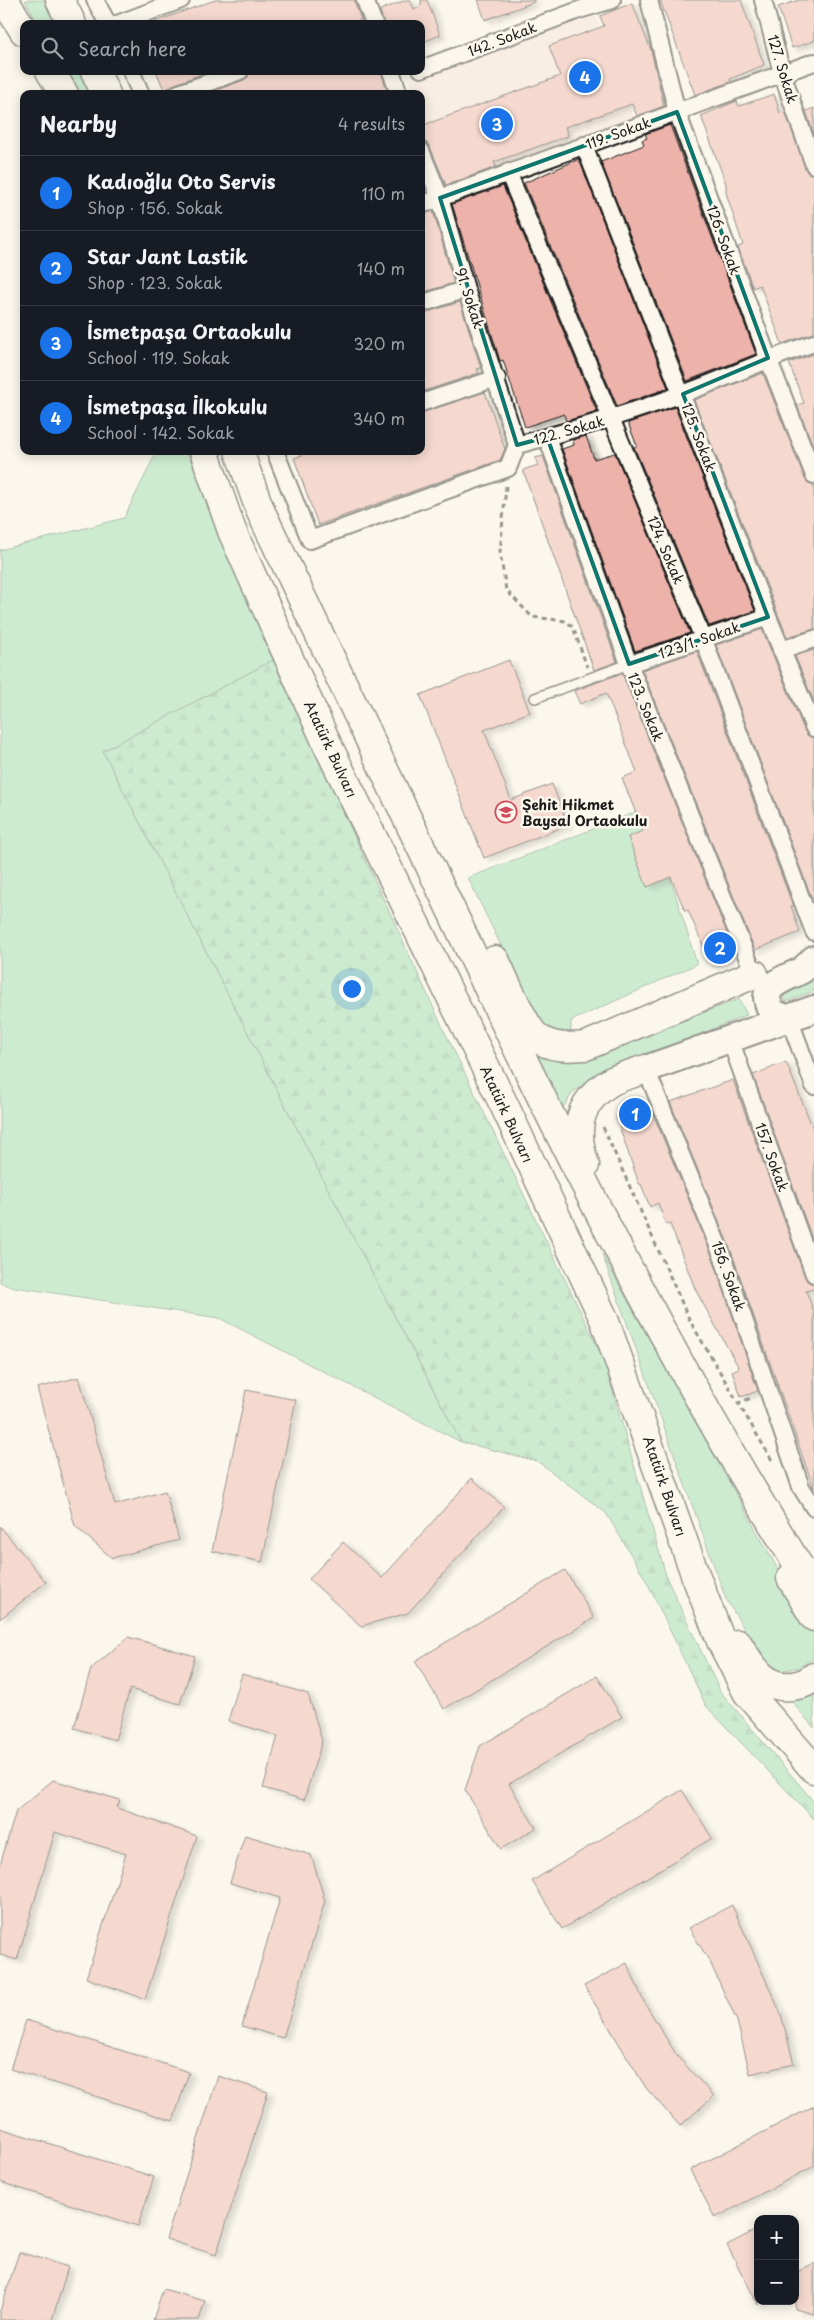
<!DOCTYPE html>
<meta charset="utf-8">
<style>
body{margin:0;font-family:"Playpen Sans",sans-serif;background:#20242c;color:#f1f3f6}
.controls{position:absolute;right:15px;bottom:15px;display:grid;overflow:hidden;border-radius:10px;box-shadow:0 2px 12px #0003}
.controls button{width:45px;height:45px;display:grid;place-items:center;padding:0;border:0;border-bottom:1px solid #363941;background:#171b24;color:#f1f3f6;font:25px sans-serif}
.you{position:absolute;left:351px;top:988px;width:18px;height:18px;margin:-12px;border:4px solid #fff;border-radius:50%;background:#1a73e8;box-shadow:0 0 0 8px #1a73e833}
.badge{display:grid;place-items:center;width:32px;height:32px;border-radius:50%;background:#1a73e8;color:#fff;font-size:16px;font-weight:700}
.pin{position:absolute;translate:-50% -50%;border:2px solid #fff;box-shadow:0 1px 5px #0006}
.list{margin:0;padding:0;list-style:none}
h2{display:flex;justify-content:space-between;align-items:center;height:65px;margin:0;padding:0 20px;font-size:21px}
h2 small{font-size:16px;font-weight:400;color:#9ea1a6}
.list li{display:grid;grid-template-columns:32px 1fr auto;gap:15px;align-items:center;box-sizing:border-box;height:75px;padding:0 20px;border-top:1px solid #363941}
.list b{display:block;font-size:19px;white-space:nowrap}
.list p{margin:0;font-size:16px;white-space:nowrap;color:#9ea1a6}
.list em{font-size:16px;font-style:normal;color:#9ea1a6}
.icon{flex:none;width:28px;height:28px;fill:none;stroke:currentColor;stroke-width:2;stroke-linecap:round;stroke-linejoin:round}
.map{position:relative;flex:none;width:814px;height:2320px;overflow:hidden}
.search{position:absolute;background:#171b24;box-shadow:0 2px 12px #0003;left:20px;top:20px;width:405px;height:55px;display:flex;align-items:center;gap:12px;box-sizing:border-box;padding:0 18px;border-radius:10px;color:#9ea1a6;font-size:19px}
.panel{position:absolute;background:#171b24;box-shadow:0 2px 12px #0003;left:20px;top:90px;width:405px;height:365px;border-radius:10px}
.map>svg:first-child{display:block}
.built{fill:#f7e3d8}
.green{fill:#94ddac;stroke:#587c64}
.forest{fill:url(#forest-firs);stroke:#587c64}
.building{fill:#edb3aa;stroke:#1c1c1c;filter:url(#shadow)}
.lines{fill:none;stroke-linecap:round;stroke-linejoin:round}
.lane-casing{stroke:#1c1c1c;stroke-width:12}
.street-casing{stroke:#1c1c1c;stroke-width:20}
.primary-casing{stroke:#1c1c1c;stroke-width:30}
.highway-casing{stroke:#1c1c1c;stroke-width:31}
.path{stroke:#1c1c1c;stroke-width:3;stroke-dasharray:5 4;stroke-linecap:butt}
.lane{stroke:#fbf7ec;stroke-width:9}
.street{stroke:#fbf7ec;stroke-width:16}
.primary{stroke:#fbf7ec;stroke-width:26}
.highway{stroke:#fbf7ec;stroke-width:28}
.marked{fill:none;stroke:#0f766e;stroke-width:4;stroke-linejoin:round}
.labels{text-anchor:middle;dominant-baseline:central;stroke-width:5;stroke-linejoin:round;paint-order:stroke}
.street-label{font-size:14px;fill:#1c1c1c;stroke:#fbf7ec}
.poi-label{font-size:14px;font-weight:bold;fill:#1c1c1c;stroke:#fbf7ec;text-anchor:start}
</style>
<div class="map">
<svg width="814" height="2320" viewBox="0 0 814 2320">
<defs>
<pattern id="forest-firs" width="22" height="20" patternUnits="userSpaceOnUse" patternTransform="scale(1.25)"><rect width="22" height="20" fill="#94ddac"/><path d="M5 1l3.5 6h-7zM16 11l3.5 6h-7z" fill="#7fbd93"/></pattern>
<filter id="shadow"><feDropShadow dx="5.5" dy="3" stdDeviation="2.5" flood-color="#0004"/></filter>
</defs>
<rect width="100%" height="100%" fill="#fbf7ec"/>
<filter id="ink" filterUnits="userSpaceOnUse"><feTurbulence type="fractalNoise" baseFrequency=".02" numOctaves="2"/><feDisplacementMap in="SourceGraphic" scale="10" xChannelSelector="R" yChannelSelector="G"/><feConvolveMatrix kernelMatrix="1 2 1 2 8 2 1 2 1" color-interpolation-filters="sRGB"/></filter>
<g filter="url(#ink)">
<path class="built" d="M595,13L634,117L450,185L421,109V94H416L411,82Z"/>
<path class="green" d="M25,0H45L60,24H38Z
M65,71H82L92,94H78Z
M157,451H187L273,660L103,751L327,1187L461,1442L219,1318L8,1286L0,1282V550L124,518Z
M644,809L671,880L697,964L571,1021V1032C555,1031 545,1028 535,1015L468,878Z
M814,978V991L785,1002L781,991Z
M739,999L747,1015L591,1079L572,1093L562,1110L533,1051L559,1059L582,1060Z
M602,1254L814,1634L813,1659L799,1667L781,1671L766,1665L726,1599Z
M814,1692V1728L789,1698Z"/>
<path class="forest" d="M273,660L443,1028L603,1358L667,1579L720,1691L814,1802V1819L706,1706L646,1580L606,1513L537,1461L461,1442L327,1187L103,751Z"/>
<path class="building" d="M215,0H354L361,20L351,24H155L154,22Z
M406,0H410L414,9L421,6V0H427L440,35L421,43V24H384L380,10Z
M478,0H534V2L485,20Z
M660,0H741L764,65L730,79L731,82L695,95Z
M799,0H814V41L792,48L778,7Z
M632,3L651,50L664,106L637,116L632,104L565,127L568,136L494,162L496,167L446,185L430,147L427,143L421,141V126L560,76L549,46L604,26L600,16Z
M156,71H210L173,85L168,88L166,94Z
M250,71H381L388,94H206L243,80L248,77Z
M774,94L780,113L785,111L805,168L808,173L814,175V333L782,344L760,285L753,288L738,247L743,245L726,193V184L701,116L737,101L739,106Z
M814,108V135L806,111Z
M670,125L756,354L687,381L601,162L644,145L642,140L647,138L645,134Z
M579,159L668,388L617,406L524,183Z
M503,186L597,412L566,421L564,414L525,427L503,360L500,361L452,204Z
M433,211L454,283L421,293V215Z
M460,302L481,368L477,369L479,373L421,392V314Z
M814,354V448L797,405L804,403L789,363Z
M763,373L805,479L808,483L814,485V629L787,637L694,400Z
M485,392L505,449L500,460L318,525L294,458L312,451H421V413Z
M675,407L755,611L709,626L634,447L637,446L628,423Z
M586,436L594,459L615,453L690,633L635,651L562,449L574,445L573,440Z
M543,456L617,662L594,670L523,470L538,465L535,458Z
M762,629L805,732L808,736L814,738V898L812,899L716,645Z
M814,650V702L795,656Z
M697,651L793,906H791L800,932L755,950L642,670Z
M509,660L530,712L484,730L511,800L552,784L568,825L484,858L420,695Z
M622,673L735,953L710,962L688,910L685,911L671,877L647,887L638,864L628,837L643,831L622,778L637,772L606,693L580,704L574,691Z
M786,1062L814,1131V1244L753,1075Z
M733,1080L805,1277L808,1282L814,1284V1289L806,1291L814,1312V1489L731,1251L670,1102Z
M647,1105L649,1109H651L713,1258L758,1391L741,1397L732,1371L739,1368L696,1291L670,1224L666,1225L658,1203L650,1207L641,1184H639L616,1117Z
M79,1377L115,1505L165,1491L179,1540L112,1558L75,1526L37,1388Z
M246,1390L296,1400L262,1562L212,1551Z
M472,1478L504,1507L408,1613L361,1626L309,1579L343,1542L382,1578Z
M0,1526L46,1582L0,1619Z
M565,1570L594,1618L444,1709L415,1661Z
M128,1637L195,1656L180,1704L130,1689L115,1740L74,1728L91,1669Z
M242,1674L308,1694L322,1741L304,1800L263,1788L278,1736L228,1721Z
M597,1676L622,1717L509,1784L536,1828L501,1849L465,1790L480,1746Z
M53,1780L120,1800L117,1808L197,1836L145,1999L86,1978L126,1854L55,1832L17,1960L0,1955V1865L16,1811Z
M682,1790L712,1838L562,1929L532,1881Z
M245,1835L311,1855L325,1901L283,2038L242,2026L280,1898L230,1883Z
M732,1905L781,2014L794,2064L750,2074L737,2021L710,1962L689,1928Z
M627,1963L643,2000L677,2056L714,2096L680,2126L646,2088L584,1986Z
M26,2020L189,2072L173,2121L10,2069Z
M218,2076L268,2092L216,2255L166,2239Z
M814,2106V2166L715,2218L690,2170Z
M0,2128L154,2177L138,2226L0,2182Z
M758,2229V2305L727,2245Z
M19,2252L68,2267L52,2320H0V2311Z
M814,2263V2314L795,2309V2273Z
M163,2289L205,2301L199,2320H153Z"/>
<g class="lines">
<g class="lane-casing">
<path id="lane" d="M535,698L629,664"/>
</g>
<g class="street-casing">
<path id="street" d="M95,0L108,24
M365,0L374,24
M649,0L677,112L768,358L814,475
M763,0L782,73L814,165
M117,24L181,0
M421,69L579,10L612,0
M131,71L141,94
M391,71L399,94
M176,94L240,71
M584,145L768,617L814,728
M421,151L440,198L466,289L517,445
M508,172L703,638L814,932
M421,205L814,62
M421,304L466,289
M421,403L497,378
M547,437L629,664L754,974
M517,445C573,430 628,414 682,394C726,378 769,358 814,343
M275,451L310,540L508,468L517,445
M781,650L814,639
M629,664L768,617
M789,1018L814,1086
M730,1039L814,1274
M646,1069L722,1255L801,1487L814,1508"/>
</g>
<g class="primary-casing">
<path id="primary" d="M789,1018C779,1016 771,1014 768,1003C762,983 789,978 802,970C806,967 810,963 814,959
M646,1069L814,1009"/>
</g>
<g class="highway-casing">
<path id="highway" d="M4,0L24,31
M60,0L72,24
M50,71L64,94
M95,71L106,94
M204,451L232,531L329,748L506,1109L604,1319L695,1574L721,1641L747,1692L814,1769
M239,451L260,510C324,644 388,778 452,912C562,1144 676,1374 814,1590
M495,960C504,978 524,1028 538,1038C551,1049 571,1047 586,1046L754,974
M585,1165C573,1130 577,1102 612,1081C622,1076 635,1073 646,1069
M791,1578L814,1617
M738,1644C751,1666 767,1693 797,1685C804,1684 808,1682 814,1677"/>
</g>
<path class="path" d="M506,486L500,552L506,590L532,617L566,621L573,627L587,667
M603,1127L690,1321L773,1462
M737,1404L753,1397"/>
<use href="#lane" class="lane"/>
<use href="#street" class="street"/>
<use href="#primary" class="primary"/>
<use href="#highway" class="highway"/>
</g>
</g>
<path d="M0 0H814V2320H0ZM677,112L768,358L683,394L768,617L629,664L547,437L517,445L440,198Z" fill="#fbf7ec" fill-opacity=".55" fill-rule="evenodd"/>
<path class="marked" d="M677,112L768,358L683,394L768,617L629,664L547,437L517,445L440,198Z"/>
<defs>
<g id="school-ring" transform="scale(1.125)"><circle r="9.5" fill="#fbf7ec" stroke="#d1495b" stroke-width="1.5"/><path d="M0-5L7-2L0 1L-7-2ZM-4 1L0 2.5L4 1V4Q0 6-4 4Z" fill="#d1495b"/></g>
</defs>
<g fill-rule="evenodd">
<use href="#school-ring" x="506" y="812"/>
</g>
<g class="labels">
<g class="street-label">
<text transform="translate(502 39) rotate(-21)">142. Sokak</text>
<text transform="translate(783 69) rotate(73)">127. Sokak</text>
<text transform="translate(618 133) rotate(-20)">119. Sokak</text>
<text transform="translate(724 240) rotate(70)">126. Sokak</text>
<text transform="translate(470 298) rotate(72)">91. Sokak</text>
<text transform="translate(569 430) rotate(-16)">122. Sokak</text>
<text transform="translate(699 437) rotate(69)">125. Sokak</text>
<text transform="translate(666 550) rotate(67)">124. Sokak</text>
<text transform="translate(699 640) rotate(-19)">123/1. Sokak</text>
<text transform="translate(646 707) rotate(68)">123. Sokak</text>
<text transform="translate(331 749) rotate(65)">Atatürk Bulvarı</text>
<text transform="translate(507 1114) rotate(65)">Atatürk Bulvarı</text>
<text transform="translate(772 1157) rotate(70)">157. Sokak</text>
<text transform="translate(729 1276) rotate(70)">156. Sokak</text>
<text transform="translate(665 1486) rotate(71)">Atatürk Bulvarı</text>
</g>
<g class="poi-label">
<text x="522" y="804">Şehit Hikmet<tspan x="522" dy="16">Baysal Ortaokulu</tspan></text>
</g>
</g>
</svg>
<div class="controls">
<button>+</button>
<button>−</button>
</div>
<div class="you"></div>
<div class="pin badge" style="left:635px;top:1114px">1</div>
<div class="pin badge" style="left:720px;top:948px">2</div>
<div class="pin badge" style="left:497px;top:124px">3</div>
<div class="pin badge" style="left:585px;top:77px">4</div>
<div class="search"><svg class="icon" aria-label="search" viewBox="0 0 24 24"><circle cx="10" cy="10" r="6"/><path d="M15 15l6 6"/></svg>Search here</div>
<section class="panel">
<h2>Nearby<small>4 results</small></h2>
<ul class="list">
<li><span class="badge">1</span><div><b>Kadıoğlu Oto Servis</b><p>Shop · 156. Sokak</p></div><em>110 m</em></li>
<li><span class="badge">2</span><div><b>Star Jant Lastik</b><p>Shop · 123. Sokak</p></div><em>140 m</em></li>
<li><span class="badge">3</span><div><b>İsmetpaşa Ortaokulu</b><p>School · 119. Sokak</p></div><em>320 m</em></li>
<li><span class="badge">4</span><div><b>İsmetpaşa İlkokulu</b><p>School · 142. Sokak</p></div><em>340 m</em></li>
</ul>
</section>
</div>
